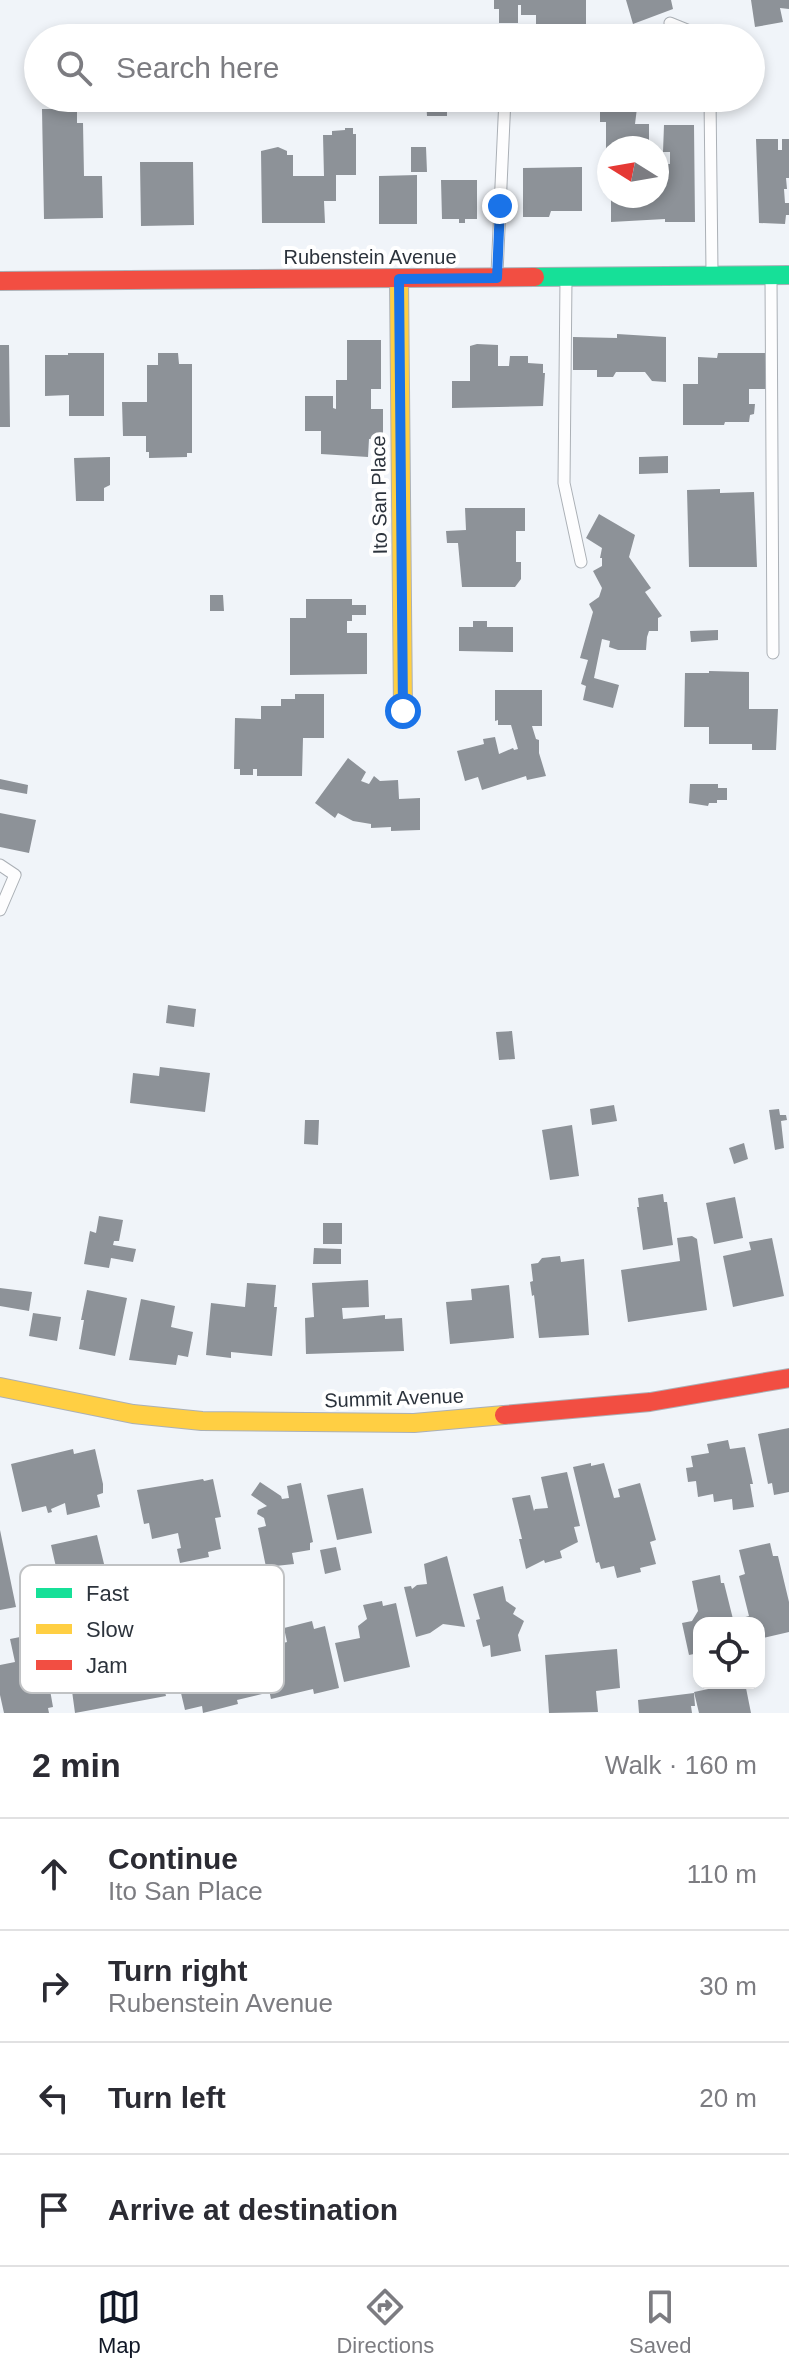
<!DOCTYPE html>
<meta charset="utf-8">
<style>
body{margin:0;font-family:Arial,sans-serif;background:#f2f2f3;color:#2b2b33}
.controls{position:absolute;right:24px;bottom:24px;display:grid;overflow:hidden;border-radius:16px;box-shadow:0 4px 12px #0003}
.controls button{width:72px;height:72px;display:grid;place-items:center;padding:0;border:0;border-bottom:2px solid #e1e1e2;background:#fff;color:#2b2b33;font:40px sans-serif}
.compass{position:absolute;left:597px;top:136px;width:72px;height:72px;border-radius:50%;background:#fff;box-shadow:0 4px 12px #0003;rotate:281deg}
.stop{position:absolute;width:24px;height:24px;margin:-18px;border:6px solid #1a73e8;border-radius:50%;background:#fff}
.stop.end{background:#1a73e8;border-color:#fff;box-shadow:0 2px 8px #0008}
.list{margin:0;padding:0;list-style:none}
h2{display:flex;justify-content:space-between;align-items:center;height:104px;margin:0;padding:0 32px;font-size:34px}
h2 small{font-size:26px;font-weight:400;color:#7c7c81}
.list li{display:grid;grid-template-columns:52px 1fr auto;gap:24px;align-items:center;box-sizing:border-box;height:112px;padding:0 32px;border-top:2px solid #e1e1e2}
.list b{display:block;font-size:30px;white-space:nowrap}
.list p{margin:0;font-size:26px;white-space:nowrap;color:#7c7c81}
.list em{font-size:26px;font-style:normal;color:#7c7c81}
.icon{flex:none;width:44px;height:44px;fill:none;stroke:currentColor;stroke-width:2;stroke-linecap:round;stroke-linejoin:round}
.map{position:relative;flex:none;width:789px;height:1713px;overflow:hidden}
.search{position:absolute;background:#fff;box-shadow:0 4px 12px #0003;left:24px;right:24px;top:24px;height:88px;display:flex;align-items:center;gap:20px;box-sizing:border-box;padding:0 28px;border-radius:44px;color:#7c7c81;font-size:30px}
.sheet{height:552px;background:#fff}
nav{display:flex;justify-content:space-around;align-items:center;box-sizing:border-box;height:112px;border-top:2px solid #e1e1e2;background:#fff;font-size:22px;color:#7c7c81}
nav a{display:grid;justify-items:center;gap:4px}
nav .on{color:#111827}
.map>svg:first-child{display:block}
.building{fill:#8d9298}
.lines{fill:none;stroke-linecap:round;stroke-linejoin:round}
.lane-casing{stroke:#abb0b6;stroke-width:13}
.fast-casing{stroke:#abb0b6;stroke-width:20}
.slow-casing{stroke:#abb0b6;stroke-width:20}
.jam-casing{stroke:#abb0b6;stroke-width:20}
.lane{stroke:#fdfdfe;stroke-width:11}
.fast{stroke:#16e098;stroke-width:18}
.slow{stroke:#ffcf43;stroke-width:18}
.jam{stroke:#f24e42;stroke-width:18}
.route{stroke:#1a73e8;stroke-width:10}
.labels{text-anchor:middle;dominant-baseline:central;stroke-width:8;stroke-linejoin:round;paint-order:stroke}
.street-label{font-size:20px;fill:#2c333c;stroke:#fff}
.key{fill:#fff;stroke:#c0c2c4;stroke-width:2}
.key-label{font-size:22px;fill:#2c333c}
</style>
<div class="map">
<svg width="789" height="1713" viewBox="0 0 789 1713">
<rect width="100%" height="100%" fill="#f0f4f9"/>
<path class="building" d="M494,0H586V25H573V38H536V15H521V5H518V23H499V9H494Z
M626,0H671L673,9L633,24Z
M751,0H789V9L780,8L783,22L755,27Z
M426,98H447V116H427Z
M605,98H635L638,100L635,124H649V148H609L606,150V122H600V111H606Z
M42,109H77V123H83L84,176H102L103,218L44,219Z
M664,125H694L695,222H665V219L611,222V196H657V164H670V152H663Z
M345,128H353V134H356V175H336V201H324L325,223H262L261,151L278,147L287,151V155H293V176H324L323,135H332V131L345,130Z
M756,139H778V150H782V139H789V178H786L787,189H784L785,203H789V215H786L785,224L759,223Z
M411,147H426L427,172H411Z
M140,162H193L194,225L141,226Z
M582,167V211H551L549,217H523V168Z
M417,175V224H379V176Z
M441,180H477V219H465V223H459V219H442Z
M617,334L666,337V382L652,381L645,372H616L613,377H597V370H573V337L617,338Z
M347,340H381V389H371V409H383V440L369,439L368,457L321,454V431H305V396H333V408L336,409V380H347Z
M477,344L498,345V366H509L510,356H528V363L543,364V373H545L543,406L452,408V381H470V346Z
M0,345H9L10,427H0Z
M68,353H104V416H69V395L45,396V355H68Z
M158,353H178L179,364H192V453H187V457L149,458V452H146V436H123L122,402H147V365H158Z
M718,353H767L766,389H749V404H755L754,414L750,415L749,422H725L724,425H683V384H698V357L717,358Z
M668,456V473L639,474V457Z
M110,457V485L104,488V501H76L74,458Z
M720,489V493L754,492L757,567H689L687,490Z
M465,508H525V531H516V562H521V579L515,587H462L458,543H447L446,531L466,530Z
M599,514L635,535L629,557L651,588L645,592L662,616L658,618V631H649L647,637L646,650H618L609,647L610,641L602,639L594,678L619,685L613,708L583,700L586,686L581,684L588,660L580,658L593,612L589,604L599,597L602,588L593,571L602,566V558H600L602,548L586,538Z
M210,595H223L224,611H210Z
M306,599H352V605H366V615H352V621H347V633H367V674L290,675V618H306Z
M473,621H487V627H513V652L459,651V627H473Z
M718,630V640L691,642L690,631Z
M709,671L749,672V709H778L776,750H752V744H709V727H684L685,673H709Z
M495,690H542V726H532L536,739L539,740V753L546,776L527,780L526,776L482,790L478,777L465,781L457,751L484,744L483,739L495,737L499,754L513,748L514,750L518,749L511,725H498V720L495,721Z
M295,694H324V738H303L302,776H257V769H253V775H240V769H234L235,718L261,719V706H281V699H295Z
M348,758L366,772L361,781L369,784L374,776L380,781L398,780L399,799L420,798V830L391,831V827L371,828V824L353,821L338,813L335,818L315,803Z
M0,779L28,785L27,794L0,789Z
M690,784H718V788H727V800H717V803H709L708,806L689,803Z
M0,813L36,820L29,853L0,847Z
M168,1005L196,1009L194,1027L166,1023Z
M512,1031L515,1059L499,1060L496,1032Z
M160,1067L210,1073L205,1112L130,1103L133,1073L159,1076Z
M614,1105L617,1121L592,1125L590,1109Z
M779,1109L780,1115H786L787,1120L781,1121L784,1148L775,1150L769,1110Z
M305,1120H319L318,1145L304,1144Z
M572,1125L579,1176L550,1180L542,1130Z
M744,1143L748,1159L734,1164L729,1148Z
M663,1194L664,1202H667L673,1245L643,1250L637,1207H639L638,1198Z
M735,1197L743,1238L714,1244L706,1203Z
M99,1216L123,1220L119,1241H114L113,1245L136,1249L133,1262L111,1258L109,1268L84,1264L90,1231L96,1233Z
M323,1223H342V1244H323Z
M692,1236L697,1239L707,1310L628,1322L621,1270L680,1261L677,1238Z
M772,1238L784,1296L733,1307L723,1256L751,1250L749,1242Z
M314,1248L341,1249V1264H313Z
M560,1256L561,1262L584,1259L589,1335L539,1338L534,1295L532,1296L530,1282L533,1281L531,1264L538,1263L542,1258Z
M368,1280L369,1307L342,1308L343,1319L385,1315V1319L402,1318L404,1351L306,1354L305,1318L314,1317L312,1283Z
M247,1283L276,1285L274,1307H277L272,1356L231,1352V1358L206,1355L211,1303L245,1307Z
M509,1285L514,1338L450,1344L446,1302L472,1300L471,1289Z
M0,1288L32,1292L29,1311L0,1306Z
M87,1290L127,1298L115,1356L79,1349L84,1320H81Z
M141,1299L175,1306L171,1327L193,1332L188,1357L178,1355L176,1365L129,1360Z
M33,1313L61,1317L57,1341L29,1336Z
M789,1428V1492L774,1495L772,1483L768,1484L758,1434Z
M728,1440L730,1449L745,1447L753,1484H750L754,1507L733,1510L732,1499L714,1502L713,1494L698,1497L696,1481L688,1482L686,1468L693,1467L691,1456L709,1453L707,1444Z
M73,1449L74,1454L95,1449L103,1484V1493L97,1495L100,1507L67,1515L65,1503L51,1509L52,1512L48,1513L46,1506L22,1512L11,1464Z
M591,1463V1466L604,1463L614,1498L620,1497L618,1489L640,1483L656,1540L650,1542L656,1564L640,1568L641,1572L617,1578L614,1566L601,1569L599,1562L596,1563L573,1467Z
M567,1472L580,1526L574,1527L578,1542L560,1551L562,1558L545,1563L544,1560L526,1569L519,1539H522L512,1498L530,1495L534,1511L535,1509L548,1508L541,1477Z
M203,1479L204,1481L213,1479L221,1517L215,1518L221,1549L208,1552L209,1557L180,1563L177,1549L181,1548L178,1533L152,1539L149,1523L144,1524L137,1490Z
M260,1482L281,1496L282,1499L289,1498L287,1486L301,1483L313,1542L310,1543V1550L292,1553L294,1564L266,1567L258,1528L266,1526L264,1518L257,1514L258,1510L267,1506L251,1495Z
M363,1488L372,1533L337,1540L327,1495Z
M0,1530L16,1607L0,1610Z
M97,1535L105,1568L95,1571L97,1581L102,1580L111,1621L65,1632L58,1599L63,1598L51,1545Z
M770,1543L773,1556H778L789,1602V1632L759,1639V1623H743L742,1618L749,1616L739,1576L745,1574L739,1550Z
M336,1547L341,1570L325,1574L320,1550Z
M447,1556L465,1627L443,1624L430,1633L416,1637L404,1587L411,1586L412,1589L417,1585L427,1584L424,1564Z
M720,1575L721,1583H724L734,1623H699V1653L689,1655L682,1623L692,1621L698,1611L692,1581Z
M503,1586L506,1601L516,1608L513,1614L524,1621L518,1635L521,1651L491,1657L490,1645L483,1647L476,1620L480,1619L473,1594Z
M382,1601L383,1606L396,1603L410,1667L344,1682L335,1643L360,1638L358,1626L367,1619L363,1605Z
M312,1621L314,1629L325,1626L339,1688L314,1694L313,1689L271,1699L260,1649L287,1642L284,1628Z
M40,1633L53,1707L48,1708L49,1713H4L0,1695V1665L15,1662L10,1639Z
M200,1645L205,1667L239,1659L242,1670L256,1667L262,1694L237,1700L238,1704L203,1713L202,1706L185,1710L171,1651Z
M617,1649L620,1688L596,1691L598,1712L549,1713L545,1655Z
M151,1651L155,1668L159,1667L166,1696L75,1713L69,1669L100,1661L101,1665L121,1661L119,1656Z
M737,1683H745L751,1713H699L694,1692Z
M694,1693L695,1706H691L692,1713H639L638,1700Z"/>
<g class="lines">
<g class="lane-casing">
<path id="lane" d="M670,23L707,38
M710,98L712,271
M497,273L505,98
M771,277L773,653
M566,279L564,483L581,562
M0,865L15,875L0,910"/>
</g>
<g class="fast-casing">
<path id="fast" d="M535,277L789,275"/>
</g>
<g class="slow-casing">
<path id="slow" d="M399,279L403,711
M0,1387L133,1414L202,1421L414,1423L504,1415"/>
</g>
<g class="jam-casing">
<path id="jam" d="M0,281L535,277
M504,1415L650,1402L789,1378"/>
</g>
<use href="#lane" class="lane"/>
<use href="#fast" class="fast"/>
<use href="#slow" class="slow"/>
<use href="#jam" class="jam"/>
</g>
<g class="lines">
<path class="route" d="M403,711L399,279L497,278L500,206"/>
</g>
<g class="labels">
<g class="street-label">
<text x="370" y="257">Rubenstein Avenue</text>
<text transform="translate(379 495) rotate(-91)">Ito San Place</text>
<text transform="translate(394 1398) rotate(-2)">Summit Avenue</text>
</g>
</g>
<rect x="20" y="1565" width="264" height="128" rx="12" class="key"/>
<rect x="36" y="1588" width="36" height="10" fill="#16e098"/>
<rect x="36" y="1624" width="36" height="10" fill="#ffcf43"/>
<rect x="36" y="1660" width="36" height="10" fill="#f24e42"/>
<g class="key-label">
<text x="86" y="1601">Fast</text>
<text x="86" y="1637">Slow</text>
<text x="86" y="1673">Jam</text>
</g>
</svg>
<div class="controls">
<button><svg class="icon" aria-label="locate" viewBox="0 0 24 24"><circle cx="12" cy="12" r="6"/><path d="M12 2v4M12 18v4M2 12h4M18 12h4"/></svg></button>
</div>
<svg class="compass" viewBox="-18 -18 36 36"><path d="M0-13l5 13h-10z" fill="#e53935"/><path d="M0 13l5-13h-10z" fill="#7c7c81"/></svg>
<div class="stop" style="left:403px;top:711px"></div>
<div class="stop end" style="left:500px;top:206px"></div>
<div class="search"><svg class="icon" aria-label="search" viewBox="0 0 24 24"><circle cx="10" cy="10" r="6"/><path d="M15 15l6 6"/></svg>Search here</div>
</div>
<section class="sheet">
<h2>2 min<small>Walk · 160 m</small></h2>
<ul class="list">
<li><svg class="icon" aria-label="ahead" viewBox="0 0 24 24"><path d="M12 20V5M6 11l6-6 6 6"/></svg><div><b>Continue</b><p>Ito San Place</p></div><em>110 m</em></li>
<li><svg class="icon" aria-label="right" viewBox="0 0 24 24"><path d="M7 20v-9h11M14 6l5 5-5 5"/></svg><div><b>Turn right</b><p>Rubenstein Avenue</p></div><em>30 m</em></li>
<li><svg class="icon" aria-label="left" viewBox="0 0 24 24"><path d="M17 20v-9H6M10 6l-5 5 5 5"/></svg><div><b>Turn left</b></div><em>20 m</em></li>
<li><svg class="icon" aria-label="arrive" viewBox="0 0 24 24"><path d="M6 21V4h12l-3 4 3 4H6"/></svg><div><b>Arrive at destination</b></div></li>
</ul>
</section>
<nav>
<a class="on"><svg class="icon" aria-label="map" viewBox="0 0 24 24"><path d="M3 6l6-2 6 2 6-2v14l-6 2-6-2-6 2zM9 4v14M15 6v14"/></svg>Map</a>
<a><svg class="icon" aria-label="directions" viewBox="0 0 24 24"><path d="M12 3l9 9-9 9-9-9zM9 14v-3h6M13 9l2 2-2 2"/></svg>Directions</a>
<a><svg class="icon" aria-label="saved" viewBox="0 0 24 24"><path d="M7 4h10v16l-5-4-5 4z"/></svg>Saved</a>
</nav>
